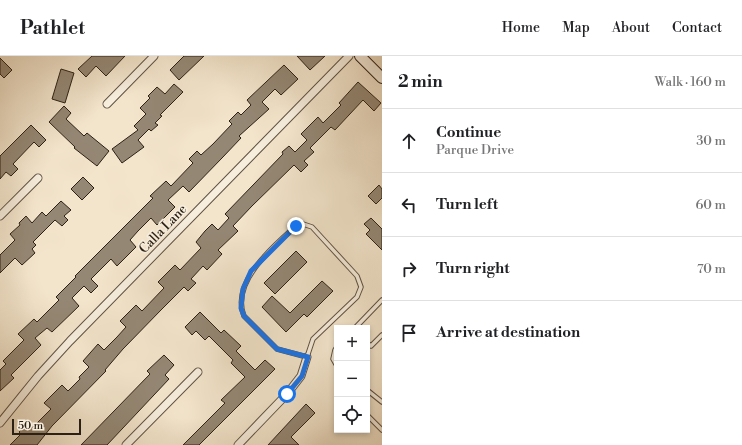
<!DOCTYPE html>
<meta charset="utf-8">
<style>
body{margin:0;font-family:"Libre Bodoni",serif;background:#f6f6f6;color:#202124}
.controls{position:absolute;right:12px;bottom:12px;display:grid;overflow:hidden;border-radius:0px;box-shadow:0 2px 6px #0003}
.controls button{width:36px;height:36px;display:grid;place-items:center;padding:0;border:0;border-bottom:1px solid #e0e0e0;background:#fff;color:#202124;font:20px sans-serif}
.scale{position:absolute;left:12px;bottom:10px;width:69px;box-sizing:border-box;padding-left:4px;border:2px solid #2d2115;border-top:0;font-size:11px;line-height:14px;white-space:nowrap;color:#2d2115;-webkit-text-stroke:3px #f7eede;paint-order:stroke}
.stop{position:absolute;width:12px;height:12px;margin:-9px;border:3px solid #1a73e8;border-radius:50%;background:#fff}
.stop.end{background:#1a73e8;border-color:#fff;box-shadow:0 1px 4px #0008}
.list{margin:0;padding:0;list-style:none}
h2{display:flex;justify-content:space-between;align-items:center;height:52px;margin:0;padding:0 16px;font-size:17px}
h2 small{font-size:13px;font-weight:400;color:#757577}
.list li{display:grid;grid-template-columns:26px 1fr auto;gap:12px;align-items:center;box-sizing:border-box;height:64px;padding:0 16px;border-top:1px solid #e0e0e0}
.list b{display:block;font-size:15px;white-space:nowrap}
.list p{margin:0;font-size:13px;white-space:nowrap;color:#757577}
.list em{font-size:13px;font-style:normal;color:#757577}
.icon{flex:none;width:22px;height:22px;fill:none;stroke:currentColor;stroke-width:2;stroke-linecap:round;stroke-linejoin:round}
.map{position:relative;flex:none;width:382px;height:389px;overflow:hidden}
header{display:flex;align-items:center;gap:24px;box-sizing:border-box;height:56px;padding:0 20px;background:#fff;border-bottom:1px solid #e0e0e0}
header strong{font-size:19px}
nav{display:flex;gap:22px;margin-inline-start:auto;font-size:14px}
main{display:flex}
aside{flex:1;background:#fff}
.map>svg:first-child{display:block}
.building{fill:#948774;stroke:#2d2115}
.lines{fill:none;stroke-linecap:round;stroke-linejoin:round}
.lane-casing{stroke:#5e5243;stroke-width:5.5}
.street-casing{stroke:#5e5243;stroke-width:9}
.secondary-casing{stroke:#2d2115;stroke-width:12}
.lane{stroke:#f7eede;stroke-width:3.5}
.street{stroke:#f7eede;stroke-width:7}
.secondary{stroke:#f7eede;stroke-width:10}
.route{stroke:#1a73e8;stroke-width:5}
.labels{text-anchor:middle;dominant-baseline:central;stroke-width:3.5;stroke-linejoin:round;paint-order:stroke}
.street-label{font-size:13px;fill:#2d2115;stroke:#f7eede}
</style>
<header>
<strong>Pathlet</strong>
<nav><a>Home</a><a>Map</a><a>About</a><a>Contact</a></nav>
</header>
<main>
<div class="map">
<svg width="382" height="389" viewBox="0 0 382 389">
<rect width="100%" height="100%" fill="#f3e5cc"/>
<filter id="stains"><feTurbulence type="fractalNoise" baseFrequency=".005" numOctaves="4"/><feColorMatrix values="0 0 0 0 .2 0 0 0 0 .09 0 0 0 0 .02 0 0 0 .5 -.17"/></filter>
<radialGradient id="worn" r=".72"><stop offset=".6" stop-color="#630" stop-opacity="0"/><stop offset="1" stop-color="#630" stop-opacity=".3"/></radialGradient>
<path class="building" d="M92,0H125L106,20L96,10L86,21L78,13Z
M184,0H204L179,24L170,14Z
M297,0H325L310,14Z
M0,2L12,14L4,22L0,18Z
M284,9L298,23L281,39L275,33L262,46L269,53L239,80L241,82L222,102L189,136L183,130L168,144L175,151L157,169L151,162L138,175L130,184L136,191L117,210L111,203L91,223L98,230L91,237L84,230L72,242L79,250L52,276L47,272L35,282L41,289L11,319L14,322L0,335V314L6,308L3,305L24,284L18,278L34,263L37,266L59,244L56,241L76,221L75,220L153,142L150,140L166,125L171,130L193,107L189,103L197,95L201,99L213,88L232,68L229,65L238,56L241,59L251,49L247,44Z
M61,13L74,17L65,47L52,43Z
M358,26L381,47L374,55L363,44L335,74L331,71L310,92L314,96L304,105L308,109L301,116L294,109L252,150L233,170L238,175L218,194L222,198L207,214L203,210L191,223L196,227L188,235L184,231L161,254L123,293L105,314L106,315L52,370L37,389H10L21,378L19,376L26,368L32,372L51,353L44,347L62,329L68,335L80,323L79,321L89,311L83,305L98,288L104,294L117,281L126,271L120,265L136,249L142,255L164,232L158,226L175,209L180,214L201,192L196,186L205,175L212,168L218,174L229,162L225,158L283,98L282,96L289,90L295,96L307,84L301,78L318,61L323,67L341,49L339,47Z
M174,28L183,36L160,59L162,60L155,67L158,69L151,75L149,73L138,84L144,91L122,107L112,93L138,74L134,70L146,58L140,52L150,42L148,40L157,31L165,38Z
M64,50L71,57L66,63L84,80L87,77L109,95L97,110L74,92L75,91L49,66Z
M31,69L46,84L39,91L34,86L13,108L18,113L11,120L6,116L0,123V100Z
M83,121L94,132L82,144L71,133Z
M379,129L382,133V142L376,148L368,140Z
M61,145L71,154L64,160L68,164L62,170L55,164L33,186L36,189L32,193L35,197L22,209L15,202L0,217V199L15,184L10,178L20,169L19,167L26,160L32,167L42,156L46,160Z
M371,162L382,173V194L366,178L370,174L364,168Z
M296,195L307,206L275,238L264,227Z
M322,225L333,235L307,261L304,258L286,276L262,251L272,240L290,257Z
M200,256L221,277L224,274L241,290L236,295L255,314L265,304L275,313L199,389H183L225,347L221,344L245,321L231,307L233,304L209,280L205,284L196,275L192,279L185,271Z
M164,299L174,309L165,319L169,323L107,389H81L150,318L147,315Z
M306,348L315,357L291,381L299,389H268Z"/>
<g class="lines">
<g class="lane-casing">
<path id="lane" d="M303,168L312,171L323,183L357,220L361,231L357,241L313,283L307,301L277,293L244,260C230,226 274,190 296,170Z
M355,272L382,244
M367,287L371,290L382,279
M337,291L335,294L337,300
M335,294L333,303L337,310
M367,334L382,346
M367,359L382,374"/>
</g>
<g class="street-casing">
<path id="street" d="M107,48L154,0
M0,160L38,122
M0,367L38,320L70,285L349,0
M126,389L198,316
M238,389L287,338L301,320L307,301"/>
</g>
<g class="secondary-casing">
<path id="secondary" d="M360,0L382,22"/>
</g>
<use href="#lane" class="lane"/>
<use href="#street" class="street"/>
<use href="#secondary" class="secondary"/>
</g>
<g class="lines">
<path class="route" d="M287,338L302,320L308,301L277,293L244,260L241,252L243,233L251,215L296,170"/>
</g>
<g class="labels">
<g class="street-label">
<text transform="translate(163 173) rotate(-46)">Calla Lane</text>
</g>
</g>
<rect width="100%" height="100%" filter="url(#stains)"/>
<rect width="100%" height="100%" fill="url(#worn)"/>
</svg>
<div class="controls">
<button>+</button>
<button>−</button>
<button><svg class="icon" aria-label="locate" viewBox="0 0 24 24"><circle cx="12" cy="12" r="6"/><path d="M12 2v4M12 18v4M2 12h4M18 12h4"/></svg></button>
</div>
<div class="scale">50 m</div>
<div class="stop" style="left:287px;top:338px"></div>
<div class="stop end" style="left:296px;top:170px"></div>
</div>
<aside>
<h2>2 min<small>Walk · 160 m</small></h2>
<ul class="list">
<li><svg class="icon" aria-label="ahead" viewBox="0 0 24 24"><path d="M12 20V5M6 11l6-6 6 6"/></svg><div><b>Continue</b><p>Parque Drive</p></div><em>30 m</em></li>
<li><svg class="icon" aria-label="left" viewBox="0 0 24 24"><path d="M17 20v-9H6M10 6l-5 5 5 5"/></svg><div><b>Turn left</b></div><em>60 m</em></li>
<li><svg class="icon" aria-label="right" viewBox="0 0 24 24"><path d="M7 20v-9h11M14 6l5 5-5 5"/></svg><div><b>Turn right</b></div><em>70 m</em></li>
<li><svg class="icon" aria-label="arrive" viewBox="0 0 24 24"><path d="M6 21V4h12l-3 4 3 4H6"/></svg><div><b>Arrive at destination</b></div></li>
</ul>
</aside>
</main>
